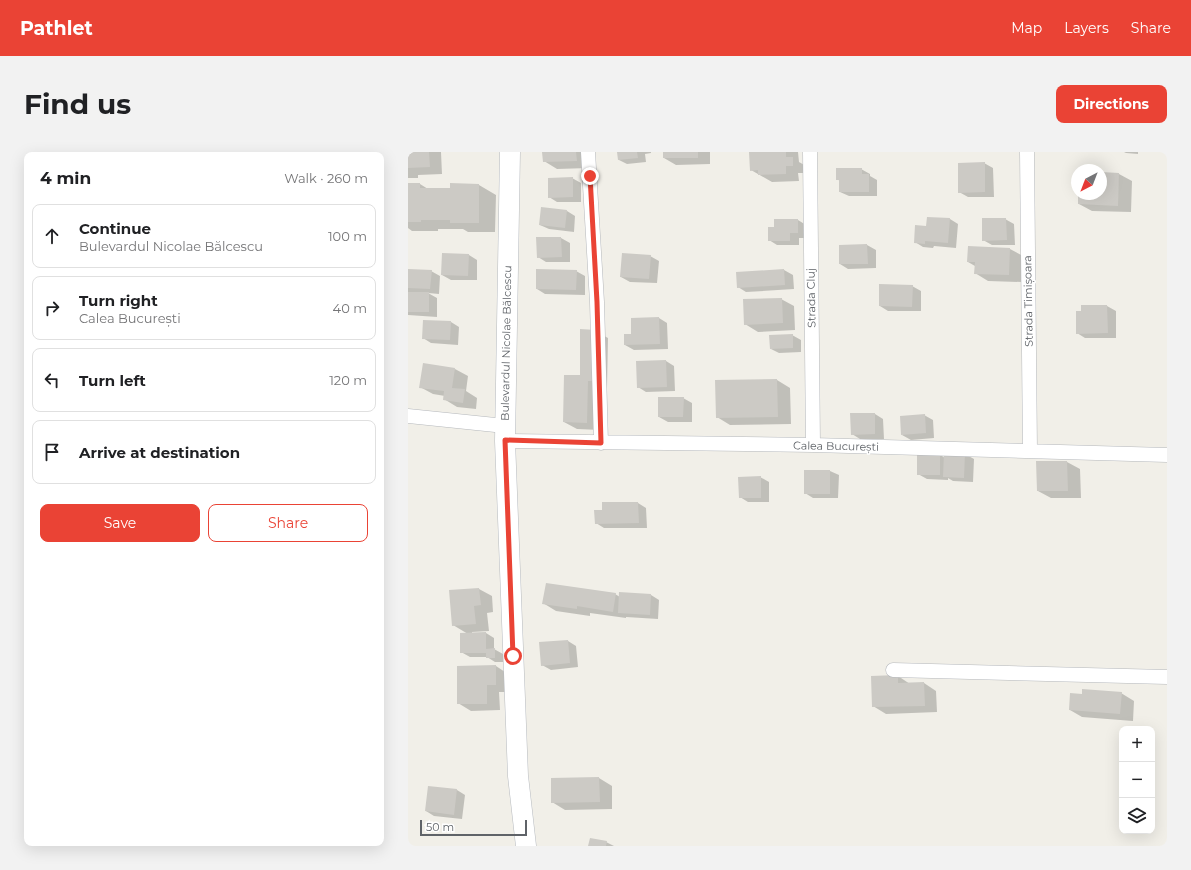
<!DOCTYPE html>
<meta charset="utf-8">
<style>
body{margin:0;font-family:Montserrat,sans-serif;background:#f2f2f2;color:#202124}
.controls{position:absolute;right:12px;bottom:12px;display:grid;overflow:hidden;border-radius:8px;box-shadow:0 4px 16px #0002}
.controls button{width:36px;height:36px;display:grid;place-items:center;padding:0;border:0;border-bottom:1px solid #e0e0e0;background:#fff;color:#202124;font:20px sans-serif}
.compass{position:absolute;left:663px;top:12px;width:36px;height:36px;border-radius:50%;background:#fff;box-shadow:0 4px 16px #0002;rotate:222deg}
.scale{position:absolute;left:12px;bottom:10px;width:107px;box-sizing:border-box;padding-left:4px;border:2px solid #5f6368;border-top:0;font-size:11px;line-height:14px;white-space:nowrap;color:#5f6368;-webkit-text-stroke:3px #fff;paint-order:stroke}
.stop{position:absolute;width:12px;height:12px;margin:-9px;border:3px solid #ea4335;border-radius:50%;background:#fff}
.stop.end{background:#ea4335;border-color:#fff;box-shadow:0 1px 4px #0008}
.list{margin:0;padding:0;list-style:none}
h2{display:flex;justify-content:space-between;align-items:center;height:52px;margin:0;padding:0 16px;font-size:17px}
h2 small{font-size:13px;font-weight:400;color:#757577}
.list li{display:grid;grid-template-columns:26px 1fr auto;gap:12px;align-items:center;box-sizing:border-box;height:64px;margin:0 8px 8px;padding:0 8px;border:1px solid #e0e0e0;border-radius:8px}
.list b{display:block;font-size:15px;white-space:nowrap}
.list p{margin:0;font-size:13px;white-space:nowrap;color:#757577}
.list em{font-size:13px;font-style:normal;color:#757577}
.actions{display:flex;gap:8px;padding:12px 16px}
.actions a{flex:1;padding:9px 0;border:1px solid #ea4335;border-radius:8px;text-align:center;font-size:14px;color:#ea4335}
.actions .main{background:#ea4335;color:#fff}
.icon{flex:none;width:22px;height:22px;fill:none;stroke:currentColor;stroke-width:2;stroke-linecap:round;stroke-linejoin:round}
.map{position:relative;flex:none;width:759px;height:694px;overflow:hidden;border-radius:8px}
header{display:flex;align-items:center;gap:24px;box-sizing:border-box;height:56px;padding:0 20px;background:#ea4335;color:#fff}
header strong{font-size:19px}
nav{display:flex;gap:22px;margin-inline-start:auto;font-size:14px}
.intro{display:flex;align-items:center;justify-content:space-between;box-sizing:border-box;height:96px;padding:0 24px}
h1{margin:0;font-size:28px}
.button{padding:10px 18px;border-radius:8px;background:#ea4335;color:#fff;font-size:14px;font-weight:700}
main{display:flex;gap:24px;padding:0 24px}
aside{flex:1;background:#fff;border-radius:8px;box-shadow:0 4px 16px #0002}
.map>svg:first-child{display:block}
.shadow{fill:#0003}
.building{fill:#cccac5}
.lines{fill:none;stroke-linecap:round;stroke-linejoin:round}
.street-casing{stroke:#b5b8bc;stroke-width:15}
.secondary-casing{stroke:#b6babf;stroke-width:21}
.street{stroke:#fff;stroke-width:14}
.secondary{stroke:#fff;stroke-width:20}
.route{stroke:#ea4335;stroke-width:5}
.labels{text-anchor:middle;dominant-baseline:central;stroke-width:3;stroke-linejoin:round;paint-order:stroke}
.street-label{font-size:11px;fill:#5f6368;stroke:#fff}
</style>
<header>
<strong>Pathlet</strong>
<nav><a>Map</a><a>Layers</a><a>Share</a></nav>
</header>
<div class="intro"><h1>Find us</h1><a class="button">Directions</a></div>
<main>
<aside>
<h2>4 min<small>Walk · 260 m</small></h2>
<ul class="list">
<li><svg class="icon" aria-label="ahead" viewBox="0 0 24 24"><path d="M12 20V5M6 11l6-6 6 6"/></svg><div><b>Continue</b><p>Bulevardul Nicolae Bălcescu</p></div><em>100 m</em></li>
<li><svg class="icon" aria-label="right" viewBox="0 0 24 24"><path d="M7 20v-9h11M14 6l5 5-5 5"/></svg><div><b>Turn right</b><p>Calea București</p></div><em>40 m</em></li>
<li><svg class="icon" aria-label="left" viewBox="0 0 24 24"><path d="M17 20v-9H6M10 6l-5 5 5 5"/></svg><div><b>Turn left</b></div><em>120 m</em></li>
<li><svg class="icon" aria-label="arrive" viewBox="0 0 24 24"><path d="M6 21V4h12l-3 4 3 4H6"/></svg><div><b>Arrive at destination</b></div></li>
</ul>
<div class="actions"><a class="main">Save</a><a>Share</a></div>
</aside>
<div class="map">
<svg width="759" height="694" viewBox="0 0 759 694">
<rect width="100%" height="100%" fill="#f1efe8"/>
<path class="shadow" d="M0,0H33L34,22L10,23V26H0Z
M135,0H181V16L149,17L136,9Z
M210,0H243V1L237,2L238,10L219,12L211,8Z
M256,0H302V12L268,13L256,6Z
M342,0H390L391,10L398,14V21H390L391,29L364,30L343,18Z
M716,0H730V2L718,1Z
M576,11L585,16L586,45H560L551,40Z
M453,17L462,22V24L469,28V44H441L432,40V29L429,27Z
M693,21L711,22L724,29L723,60L684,59L671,52V42H693Z
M164,26L173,31V50H149L141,45Z
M0,32H12L20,37H43L71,33L88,43L87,80H60L55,77H30V79H4L0,76Z
M159,59L167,64L166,80L141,77L132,73Z
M520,66L542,67L550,72L548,96L526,94L525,96L515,95L507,90L519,75Z
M597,67L606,72L607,93H584L575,88Z
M390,68L398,73V86H391V93H369L361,88L367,76Z
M129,86H153L162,91V110H138L130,105Z
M459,93L468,98V116L440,117L432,112V94Z
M602,97L615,104L614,130L580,129L567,121V114L560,110Z
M61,103L69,108V128H43L34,123Z
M242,104L251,109L249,131L222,130L213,125Z
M0,118L23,119L32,124L31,142L20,141L29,146V165L0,163Z
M376,118L385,123L386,137L338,140L330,135L329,121Z
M168,119L177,124V143L137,142L129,137Z
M504,134L513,139V159H480L472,154Z
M373,147L386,154L387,178L350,180L337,172Z
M674,154H699L708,159V186H677L669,181L674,160Z
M251,166L259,171L260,197L226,198L217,193L224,183Z
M43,170L51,175L50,193L23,191L15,186Z
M187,179L200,186L199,236H193L192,278L169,277L156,270Z
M384,183L393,188V200L371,201L363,197Z
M258,209L266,214L267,239L238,240L230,235Z
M47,217L60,224L58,239L69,246L68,257L49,255L36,247L37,244L25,242L12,235Z
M369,228L382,236L383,272L322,273L309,265L308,229Z
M275,246L284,251V270H260L251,265Z
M467,262L475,267L476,287H452L444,282Z
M516,263L525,268L526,286L503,288L494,283Z
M531,302L537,306L557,302L566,307L565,330L545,329L540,326V328L519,327L510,322Z
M659,310L672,317L673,346H643L630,339Z
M397,319H422L431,323L430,346H405L397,341Z
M352,325L361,330V350H340L332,345Z
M230,351L238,356L239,376H196L188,371Z
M71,437L84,444L85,460L79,461L81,479L64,480V482L78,481L86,486V497L95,502L96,510H87L79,505H62L53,500L60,482L45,473Z
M207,442L212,445L243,443L251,448L250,467L218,465V466L182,461V464L148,459L135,451Z
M160,489L168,494L170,515L143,518L134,513Z
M88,514L100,522L101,540H91L92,558L63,559L50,551Z
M490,524L502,532L516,531L528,539L529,560L478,562L465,554Z
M713,541L726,549L725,569L674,565L662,558Z
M191,626L204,634V657L157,658L144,650Z
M21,635L49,638L57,643L54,667L26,664L18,659Z
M198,690L206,694H182Z"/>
<path class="building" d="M0,0H21L22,15L0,16Z
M134,0H168L169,9L135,10Z
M209,0H229L230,6L210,8Z
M255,0H290V6H255Z
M341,0H378V5H385V14H378V22L350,23V18L342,19Z
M577,10V40L550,41V11Z
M428,16H454V22H461V40H431V28H428Z
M693,20L711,21L710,54L670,52V42H693Z
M165,25V45L140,46V26Z
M0,31H12V36H42V31L71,32V71H42V68H13V70H0Z
M133,55L159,58L157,76L131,73Z
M519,65L542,66L540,91L517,89V92L506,91L507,73L518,74Z
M574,66H598L599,88L574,89Z
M366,67H390V81H382V89H360V75H366Z
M128,85H153L154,105L129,106Z
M459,92L460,112H431V93Z
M560,94L602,96L601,123L566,122L567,110H559Z
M34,101L61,102L60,124L33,123Z
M214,101L243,103L241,127L212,125Z
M0,117L24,118L22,137L0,136Z
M128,117L169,118L168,138L128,137Z
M376,117L377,133L329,136L328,120Z
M471,132L505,133L504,155L471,154Z
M0,140H21V160H0Z
M374,146L375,171L336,173L335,147Z
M673,153H699L700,181L668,182V159H673Z
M251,165L252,192L216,193V182H223V166Z
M15,168L43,169L42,188L14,187Z
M172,177L188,178L187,229H180L179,271L155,270L156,223H172Z
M385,182V196L362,197L361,183Z
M258,208L259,235L229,236L228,209Z
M15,211L47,216L44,236L57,237L55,251L35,248L36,239L11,236Z
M369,227L370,265L308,266L307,228Z
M250,245H276L275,265H250Z
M442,261H467V282L443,283Z
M517,262L518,281L493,283L492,264Z
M536,300L557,301L556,326L535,325Z
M509,301H532V323H509Z
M628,309H659L660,339H629Z
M396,318H422V342H396Z
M353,324V346H331L330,325Z
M194,350H230L231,371L187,372L186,358H194Z
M138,431L208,441L205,460L169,454V457L134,452Z
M71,436L73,453L66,454L68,472L44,474L41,438Z
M211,440L243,442L242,463L210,461Z
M78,480V497L87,496V506H78V501H52V481Z
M160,488L162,511L133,514L131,490Z
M88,513V533H79V552H49V514Z
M490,523V531L516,530L517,554L464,555L463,524Z
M674,537L714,540L712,562L661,558L662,541L674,542Z
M191,625L192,650L143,651V626Z
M20,634L49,637L46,663L17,659Z
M182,686L199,689L198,694H180Z"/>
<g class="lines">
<g class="street-casing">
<path id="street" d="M180,0L189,150L193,291
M402,0L405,293
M619,0L622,299
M0,264L97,274
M97,289L405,293L759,303
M485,518L759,525"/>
</g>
<g class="secondary-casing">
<path id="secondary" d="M102,0L97,289L110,624L118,694"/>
</g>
<use href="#street" class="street"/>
<use href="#secondary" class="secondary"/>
</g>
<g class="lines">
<path class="route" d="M105,504L97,288L193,291L189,150L182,24"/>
</g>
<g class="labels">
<g class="street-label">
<text transform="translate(403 146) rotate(-91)">Strada Cluj</text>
<text transform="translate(620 149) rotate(-91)">Strada Timișoara</text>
<text transform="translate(98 191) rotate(-89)">Bulevardul Nicolae Bălcescu</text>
<text transform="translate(428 294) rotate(1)">Calea București</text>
</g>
</g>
</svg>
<div class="controls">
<button>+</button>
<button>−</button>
<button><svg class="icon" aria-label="layers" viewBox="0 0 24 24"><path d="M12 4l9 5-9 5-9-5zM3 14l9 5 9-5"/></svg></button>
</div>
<svg class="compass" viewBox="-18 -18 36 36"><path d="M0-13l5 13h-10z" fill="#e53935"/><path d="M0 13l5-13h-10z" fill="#757577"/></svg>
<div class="scale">50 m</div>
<div class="stop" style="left:105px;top:504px"></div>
<div class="stop end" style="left:182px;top:24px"></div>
</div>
</main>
